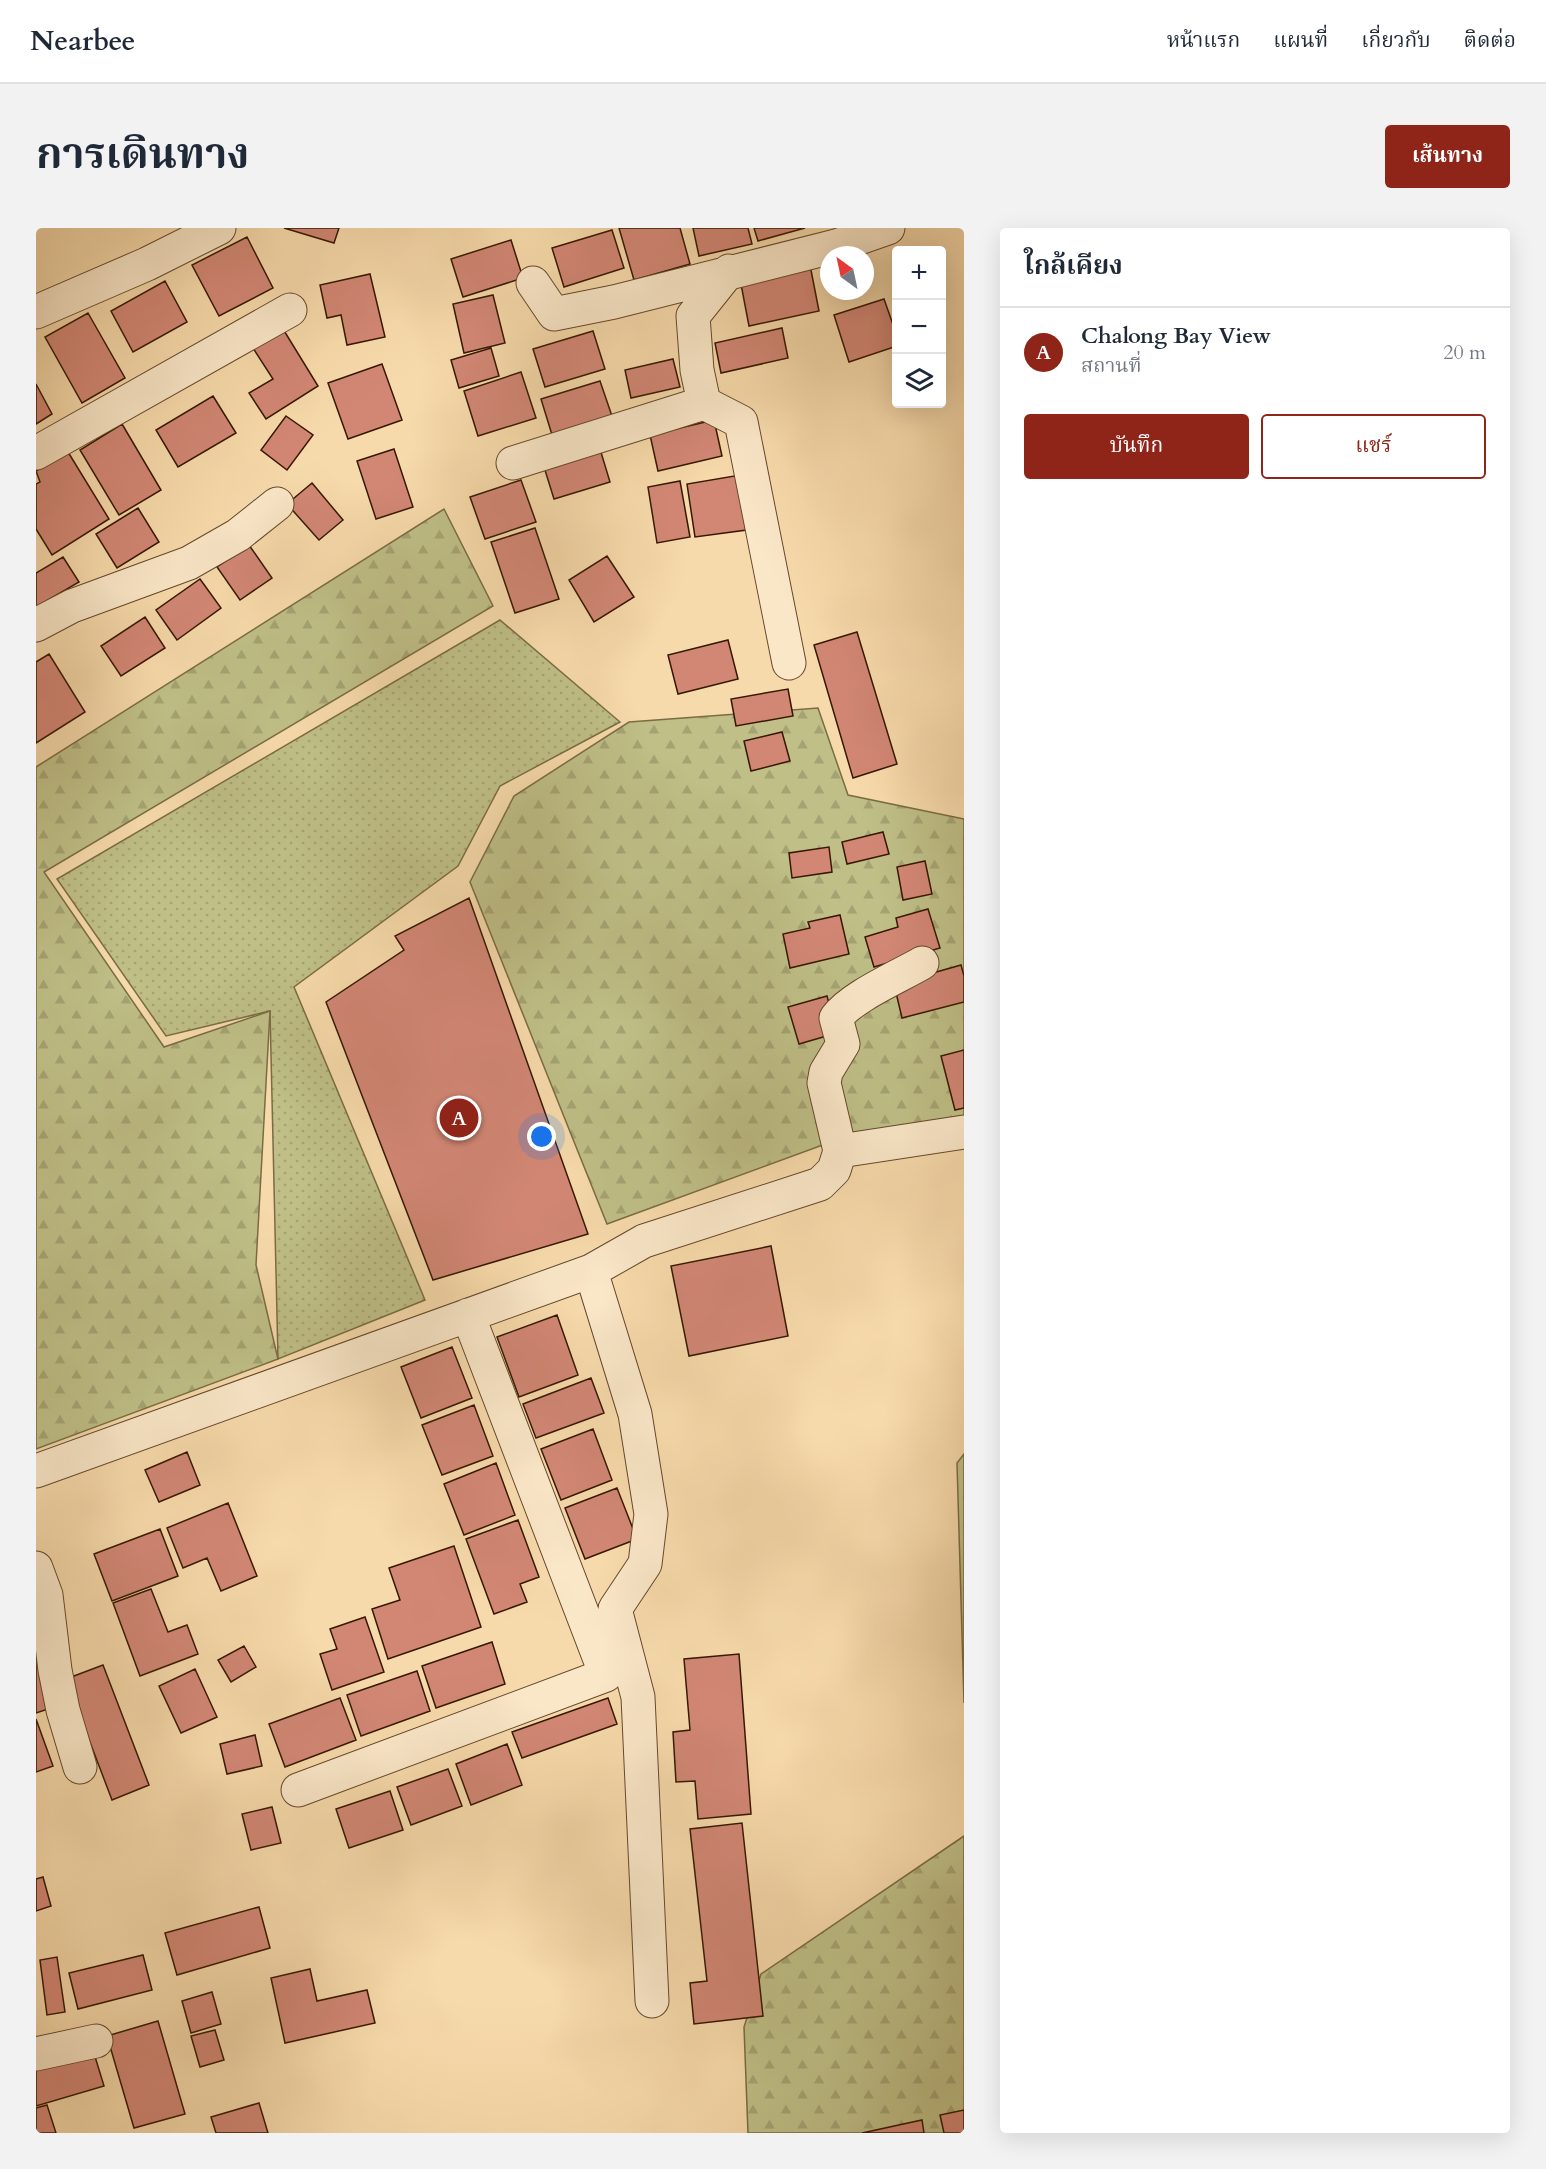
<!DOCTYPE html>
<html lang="th">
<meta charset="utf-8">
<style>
body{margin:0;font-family:Cardo,"Noto Serif Thai",serif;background:#f2f2f3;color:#1f2937}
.controls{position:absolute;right:18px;top:18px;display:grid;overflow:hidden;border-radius:6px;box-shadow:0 6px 24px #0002}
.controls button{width:54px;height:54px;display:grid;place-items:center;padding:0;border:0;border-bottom:2px solid #e0e1e3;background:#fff;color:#1f2937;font:30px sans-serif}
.compass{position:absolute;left:784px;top:18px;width:54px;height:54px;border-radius:50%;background:#fff;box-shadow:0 6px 24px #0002;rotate:327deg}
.you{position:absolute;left:506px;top:909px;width:21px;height:21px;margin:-15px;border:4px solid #fff;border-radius:50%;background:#1a73e8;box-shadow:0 0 0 9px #1a73e833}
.badge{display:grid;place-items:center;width:39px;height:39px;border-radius:50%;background:#8f2418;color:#fff;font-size:20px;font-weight:700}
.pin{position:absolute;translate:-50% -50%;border:3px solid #fff;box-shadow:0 2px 6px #0006}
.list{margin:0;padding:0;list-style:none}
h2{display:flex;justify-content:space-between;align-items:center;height:78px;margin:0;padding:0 24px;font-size:26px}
h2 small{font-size:20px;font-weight:400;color:#747a83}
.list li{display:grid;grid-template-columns:39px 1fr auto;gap:18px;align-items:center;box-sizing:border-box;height:90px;padding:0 24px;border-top:2px solid #e0e1e3}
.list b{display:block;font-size:22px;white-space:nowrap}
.list p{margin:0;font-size:20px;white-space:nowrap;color:#747a83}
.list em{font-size:20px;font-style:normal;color:#747a83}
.actions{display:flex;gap:12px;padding:18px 24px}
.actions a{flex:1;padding:14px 0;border:2px solid #8f2418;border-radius:6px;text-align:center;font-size:21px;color:#8f2418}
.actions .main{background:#8f2418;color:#fff}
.icon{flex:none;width:33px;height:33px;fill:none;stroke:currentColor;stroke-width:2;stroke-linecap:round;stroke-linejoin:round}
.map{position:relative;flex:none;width:928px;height:1905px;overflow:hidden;border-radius:6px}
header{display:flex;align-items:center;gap:36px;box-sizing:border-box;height:84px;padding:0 30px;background:#fff;border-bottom:2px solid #e0e1e3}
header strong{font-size:28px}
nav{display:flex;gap:33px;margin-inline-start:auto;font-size:21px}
.intro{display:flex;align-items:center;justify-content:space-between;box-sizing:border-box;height:144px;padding:0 36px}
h1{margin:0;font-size:42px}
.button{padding:15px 27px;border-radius:6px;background:#8f2418;color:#fff;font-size:21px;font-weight:700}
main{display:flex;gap:36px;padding:0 36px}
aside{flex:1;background:#fff;border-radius:6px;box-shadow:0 6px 24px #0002}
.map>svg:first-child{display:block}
.grass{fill:url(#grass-dots);stroke:#7a6c44;stroke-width:1.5}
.forest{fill:url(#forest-firs);stroke:#7a6c44;stroke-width:1.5}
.building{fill:#d28775;stroke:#361802;stroke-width:1.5}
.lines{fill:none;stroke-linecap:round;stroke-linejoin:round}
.minor-casing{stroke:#66482c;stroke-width:35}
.minor{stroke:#fae7c8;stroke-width:33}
</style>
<header>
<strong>Nearbee</strong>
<nav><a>หน้าแรก</a><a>แผนที่</a><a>เกี่ยวกับ</a><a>ติดต่อ</a></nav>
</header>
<div class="intro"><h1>การเดินทาง</h1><a class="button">เส้นทาง</a></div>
<main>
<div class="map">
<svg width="928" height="1905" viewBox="0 0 928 1905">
<defs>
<pattern id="grass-dots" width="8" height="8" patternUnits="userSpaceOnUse" patternTransform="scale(1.5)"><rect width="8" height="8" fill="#bfbf87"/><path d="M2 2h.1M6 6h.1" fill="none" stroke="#a5a373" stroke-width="1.8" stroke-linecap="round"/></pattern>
<pattern id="forest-firs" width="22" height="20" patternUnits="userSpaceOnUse" patternTransform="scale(1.5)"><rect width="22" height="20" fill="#bfbf87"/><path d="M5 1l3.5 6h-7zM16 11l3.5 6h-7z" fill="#a5a373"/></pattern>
</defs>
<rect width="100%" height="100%" fill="#f7daab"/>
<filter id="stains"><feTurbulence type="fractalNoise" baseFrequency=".00333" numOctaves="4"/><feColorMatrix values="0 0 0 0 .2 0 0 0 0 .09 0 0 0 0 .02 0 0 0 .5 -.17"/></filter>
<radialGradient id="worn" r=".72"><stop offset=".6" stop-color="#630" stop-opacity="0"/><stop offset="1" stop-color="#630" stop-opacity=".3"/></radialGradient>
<path class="grass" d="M464,392L584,494L464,558L422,638L258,759L389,1072L242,1131L234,783L130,808L21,651Z"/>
<path class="forest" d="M408,281L457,378L8,644L128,819L234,783L220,1037L242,1131L0,1221V539Z
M782,480L812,567L928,591V909L792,915L571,996L434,654L478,568L593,494Z
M928,1226V1475L921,1235Z
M928,1608V1905H712L708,1799L725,1746Z"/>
<path class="building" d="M248,0H303L298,15Z
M583,0H644L654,36L598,52Z
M657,0H712L716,16L663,28Z
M718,0H769L722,13Z
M576,2L588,40L528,59L516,20Z
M211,9L237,60L183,88L156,37Z
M475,12L487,50L427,69L415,31Z
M774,37L783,83L713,98L704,51Z
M334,46L349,109L311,117L305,87L291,90L284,57Z
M129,53L151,94L97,124L75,83Z
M457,67L469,115L428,125L417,76Z
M848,71L861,108V118L813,134L798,87Z
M52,85L89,150L46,175L9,109Z
M746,100L752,130L685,145L679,115Z
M247,101L282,158L230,191L213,165L237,151L217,120Z
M557,103L569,141L509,159L497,121Z
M455,120L463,148L423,160L415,132Z
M637,131L644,159L595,170L589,142Z
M346,136L366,192L312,211L292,155Z
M485,144L500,190L442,208L428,163Z
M564,153L577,191L517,210L505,171Z
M0,156L16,186L0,196Z
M177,168L200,205L142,239L120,202Z
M250,188L277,207L251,242L225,222Z
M678,192L686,228L622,243L614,207Z
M86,196L125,262L83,287L44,222Z
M358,221L377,279L340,291L321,233Z
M564,221L574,254L518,271L508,239Z
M32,224L73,291L16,327L0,301V256L4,254L0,243Z
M710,246L718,301L659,309L651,256Z
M485,252L500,294L449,311L434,269Z
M644,253L654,309L621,315L612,259Z
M276,255L307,292L283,312L251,276Z
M102,280L123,314L81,340L60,306Z
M499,300L523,371L479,385L455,314Z
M213,317L236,350L204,372L181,339Z
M571,328L598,369L558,394L533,352Z
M27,329L43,354L0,379V345Z
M164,351L185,380L141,412L120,382Z
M109,389L129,420L85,448L65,418Z
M821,404L861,536L817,550L778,417Z
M692,412L702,451L642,466L632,427Z
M13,426L49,484L0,515V434Z
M752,461L757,488L700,498L695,471Z
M746,504L754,533L715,543L708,513Z
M847,604L853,626L811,636L806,614Z
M793,619L796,644L756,650L753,625Z
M889,633L896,666L867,672L861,639Z
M433,670L552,1006L397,1052L290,774L368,722L359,708Z
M892,681L904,720L838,739L829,709L862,699L860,690Z
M804,687L813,726L754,740L747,706L774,700L772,694Z
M925,737L928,748V774L866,790L858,756Z
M791,768L801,805L763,816L752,779Z
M928,822V880L919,882L905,828Z
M735,1018L752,1108L653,1128L635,1038Z
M521,1087L542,1147L483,1169L461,1109Z
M416,1119L436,1170L385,1190L365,1139Z
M555,1150L568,1185L500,1210L487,1176Z
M438,1177L457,1228L406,1247L386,1197Z
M557,1201L576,1252L525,1272L505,1221Z
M151,1224L164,1257L123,1274L109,1242Z
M460,1235L479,1287L428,1307L408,1256Z
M581,1260L601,1311L549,1331L529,1280Z
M192,1275L221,1348L185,1363L171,1330L147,1340L131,1300Z
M482,1292L503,1349L484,1356L491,1374L458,1386L430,1311Z
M124,1301L142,1348L76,1373L58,1326Z
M418,1318L445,1399L352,1431L336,1381L364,1372L353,1340Z
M115,1361L132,1404L151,1397L162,1426L104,1448L77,1375Z
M329,1389L348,1444L296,1462L284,1426L301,1421L294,1401Z
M456,1414L469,1456L400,1480L386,1438Z
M208,1418L220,1439L195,1454L182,1432Z
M1,1423L21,1478L0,1485V1424Z
M703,1426L715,1586L662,1591L659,1553L640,1554L637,1504L654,1502L648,1431Z
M67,1437L113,1557L76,1572L30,1451Z
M159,1441L181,1489L145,1505L123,1458Z
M381,1443L394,1483L325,1508L311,1467Z
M304,1470L320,1512L249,1539L233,1496Z
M572,1470L581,1496L486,1530L476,1504Z
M0,1491L17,1538L0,1544Z
M219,1507L226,1538L191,1546L184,1516Z
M471,1516L486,1557L435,1577L420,1536Z
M412,1541L426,1578L375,1597L361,1559Z
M354,1563L367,1602L313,1620L300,1581Z
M236,1579L245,1615L215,1622L206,1586Z
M706,1595L727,1788L658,1796L654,1755L671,1753L654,1601Z
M7,1649L15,1678L0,1683V1651Z
M223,1679L234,1720L141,1747L129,1705Z
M107,1727L116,1762L42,1781L33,1745Z
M21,1729L29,1784L11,1787L4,1732Z
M274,1741L281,1773L331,1762L339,1795L249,1815L235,1750Z
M176,1764L185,1796L155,1805L146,1773Z
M122,1793L149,1886L98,1900L71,1808Z
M179,1802L188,1832L164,1839L155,1808Z
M57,1822L68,1858L0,1878V1838Z
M223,1875L232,1905H180L175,1889Z
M11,1877L20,1905H0V1880Z
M928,1882V1905H908L904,1887Z
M886,1892L888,1905H826Z"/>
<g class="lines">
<g class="minor-casing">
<path id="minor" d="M497,55L518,86L578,74L800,18L852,0
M0,84L111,36L183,0
M668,175L705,194L753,435
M0,225L254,82
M477,235L668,175L661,142L657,88L693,43
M0,397L36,378L153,335L202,307L241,276
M804,923L928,904
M555,1043L599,1186L615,1286L609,1336L579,1381L602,1469L616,1773
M0,1243L555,1043L608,1013L784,956L798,942L804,923L788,855L790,844L807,816L800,790C815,769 862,749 886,735
M0,1340L10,1367L19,1442L27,1482L44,1539
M262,1562L570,1447L432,1087
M0,1826L60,1813"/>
</g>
<use href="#minor" class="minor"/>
</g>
<rect width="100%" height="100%" filter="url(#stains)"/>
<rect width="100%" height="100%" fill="url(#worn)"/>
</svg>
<div class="controls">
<button>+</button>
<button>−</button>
<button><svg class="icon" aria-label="layers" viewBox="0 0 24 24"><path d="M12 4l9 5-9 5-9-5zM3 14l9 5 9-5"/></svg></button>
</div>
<svg class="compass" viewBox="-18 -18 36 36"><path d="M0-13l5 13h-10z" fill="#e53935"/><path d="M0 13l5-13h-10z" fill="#747a83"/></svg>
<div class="you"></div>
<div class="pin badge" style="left:423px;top:890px">A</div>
</div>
<aside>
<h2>ใกล้เคียง<small></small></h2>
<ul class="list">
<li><span class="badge">A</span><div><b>Chalong Bay View</b><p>สถานที่</p></div><em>20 m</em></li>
</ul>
<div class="actions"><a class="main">บันทึก</a><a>แชร์</a></div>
</aside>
</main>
